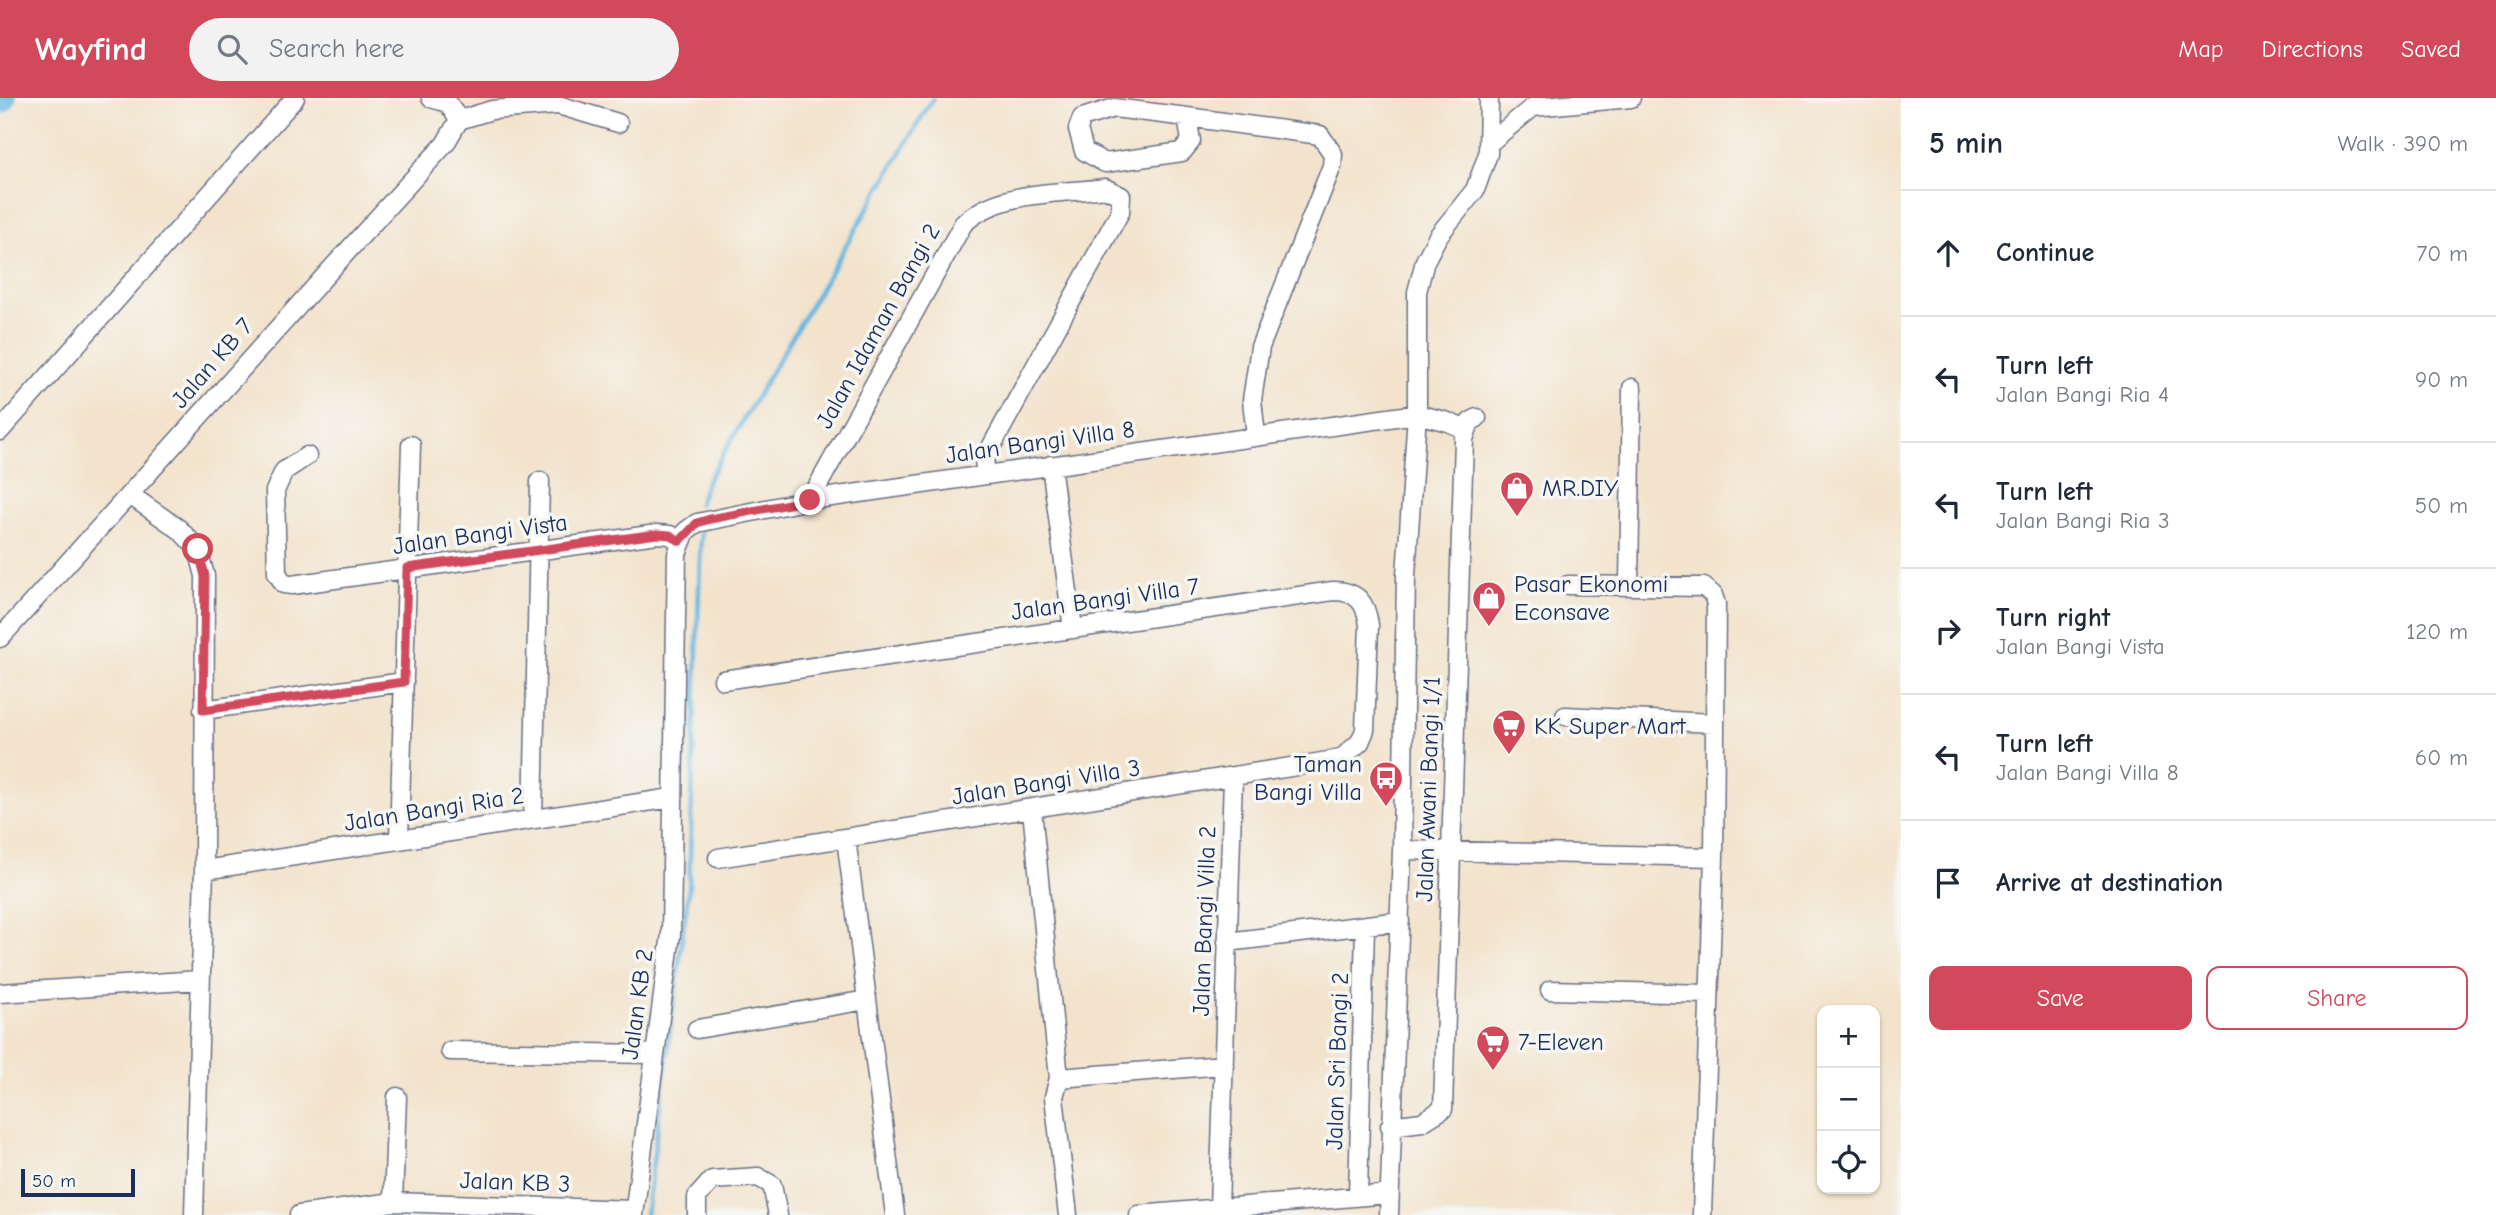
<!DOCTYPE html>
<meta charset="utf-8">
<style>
body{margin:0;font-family:"Comic Neue",sans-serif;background:#f2f2f3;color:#1f2937}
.controls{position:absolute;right:21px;bottom:21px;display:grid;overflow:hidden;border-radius:14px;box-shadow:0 2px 5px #0004}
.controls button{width:63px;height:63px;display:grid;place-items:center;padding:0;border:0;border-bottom:2px solid #e0e1e3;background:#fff;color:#1f2937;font:35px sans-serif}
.scale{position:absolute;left:21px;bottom:18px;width:114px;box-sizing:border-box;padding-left:7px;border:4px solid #1b2f5e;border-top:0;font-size:19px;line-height:24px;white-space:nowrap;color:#1b2f5e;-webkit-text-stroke:5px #f6f6f2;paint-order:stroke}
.stop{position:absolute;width:21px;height:21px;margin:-16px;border:5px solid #d1495b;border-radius:50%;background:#fff}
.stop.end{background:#d1495b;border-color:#fff;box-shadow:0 2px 7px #0008}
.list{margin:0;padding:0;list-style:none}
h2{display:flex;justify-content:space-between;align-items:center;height:91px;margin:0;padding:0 28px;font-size:30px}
h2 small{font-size:23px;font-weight:400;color:#747a83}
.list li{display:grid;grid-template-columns:46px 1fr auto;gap:21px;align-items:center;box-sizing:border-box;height:126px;padding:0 28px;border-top:2px solid #e0e1e3}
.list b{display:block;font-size:26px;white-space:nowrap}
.list p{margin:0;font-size:23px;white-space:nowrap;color:#747a83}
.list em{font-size:23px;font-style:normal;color:#747a83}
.actions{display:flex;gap:14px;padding:21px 28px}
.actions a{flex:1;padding:16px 0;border:2px solid #d1495b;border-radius:14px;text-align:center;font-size:24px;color:#d1495b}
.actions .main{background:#d1495b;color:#fff}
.icon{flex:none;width:38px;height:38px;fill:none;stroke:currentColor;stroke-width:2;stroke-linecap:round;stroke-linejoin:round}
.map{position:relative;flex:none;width:1901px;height:1117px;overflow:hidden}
header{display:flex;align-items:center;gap:42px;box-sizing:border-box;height:98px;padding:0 35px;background:#d1495b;color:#fff}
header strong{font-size:33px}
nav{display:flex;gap:38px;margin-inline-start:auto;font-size:24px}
.search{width:490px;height:63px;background:#f2f2f3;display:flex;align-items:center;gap:18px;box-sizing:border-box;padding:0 24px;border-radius:38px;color:#747a83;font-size:26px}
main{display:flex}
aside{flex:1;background:#fff}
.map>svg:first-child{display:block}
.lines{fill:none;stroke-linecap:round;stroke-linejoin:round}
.stream{stroke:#64b6e0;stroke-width:4.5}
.river{stroke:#64b6e0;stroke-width:28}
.minor-casing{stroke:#676e84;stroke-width:21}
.minor{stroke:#fff;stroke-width:18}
.route{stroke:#d1495b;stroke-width:9}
.labels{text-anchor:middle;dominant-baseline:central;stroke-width:7;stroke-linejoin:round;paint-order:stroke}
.street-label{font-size:24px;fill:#1b2f5e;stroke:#f6f6f2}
.poi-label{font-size:24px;fill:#1b2f5e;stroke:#f6f6f2;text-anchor:start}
</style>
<header>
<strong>Wayfind</strong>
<div class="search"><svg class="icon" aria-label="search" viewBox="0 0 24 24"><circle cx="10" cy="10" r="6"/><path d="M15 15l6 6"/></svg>Search here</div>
<nav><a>Map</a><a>Directions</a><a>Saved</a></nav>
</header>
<main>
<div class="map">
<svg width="1901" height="1117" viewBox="0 0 1901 1117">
<rect width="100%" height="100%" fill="#f6f6f2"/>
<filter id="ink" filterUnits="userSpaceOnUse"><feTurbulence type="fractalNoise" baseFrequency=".0143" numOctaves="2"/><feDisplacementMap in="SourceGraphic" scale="14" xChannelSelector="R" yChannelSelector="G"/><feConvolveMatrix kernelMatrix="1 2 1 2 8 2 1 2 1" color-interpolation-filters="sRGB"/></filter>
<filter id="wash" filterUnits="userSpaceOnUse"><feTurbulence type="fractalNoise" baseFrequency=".00686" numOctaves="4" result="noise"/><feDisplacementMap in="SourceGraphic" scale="28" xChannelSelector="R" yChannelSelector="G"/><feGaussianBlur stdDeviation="1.57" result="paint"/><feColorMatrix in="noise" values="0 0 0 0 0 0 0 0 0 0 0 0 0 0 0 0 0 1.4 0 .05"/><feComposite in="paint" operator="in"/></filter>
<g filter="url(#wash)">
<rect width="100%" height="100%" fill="#f3e3cc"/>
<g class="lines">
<path class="stream" d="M699,406L706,385L933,0
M646,1117L689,788L701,434"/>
<path class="river" d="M0,2L2,0"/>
</g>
</g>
<g filter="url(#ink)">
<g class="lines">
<g class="minor-casing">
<path id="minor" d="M431,0L448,5L459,22
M1114,10L1187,19L1191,43L1182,54L1105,65L1084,53L1078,31L1082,20Z
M1187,19L1320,37L1333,56L1332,68L1260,249L1252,302L1256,338
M459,22L492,12L558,7L618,25
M1488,46L1533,9L1631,0
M0,333L295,0
M307,358L284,373L275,393L277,475L284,486L292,487L657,436L670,437L680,443
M1051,367L1073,531
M130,397L179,431L198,451L205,478L204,772L194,1117
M810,402L963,126C998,92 1059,96 1105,90L1121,98L1120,114L984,362L986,377
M1629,486L1632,290
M1568,487L1704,489L1713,497L1716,506L1714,759L1702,1117
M0,540C149,376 295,209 445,46L459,22
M203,612L404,584
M1565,618L1714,625
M1032,712L1059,980L1054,999L1068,1117
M533,721L540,383
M399,740L411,347
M846,740L895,1117
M1402,752L1714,759
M718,760L1341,661L1360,644L1365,632L1369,527C1366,505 1358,493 1333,493L723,582
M204,772L672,700
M1227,844L1400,823
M1550,892L1709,896
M0,895L200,882
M697,931L867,902
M450,953L655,956
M1059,980L1224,967
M397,999L393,1104L634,1112
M1390,1028L1422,1024L1443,1011L1464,341L1470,324L1477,320
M1358,1098L1365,829
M1219,1110L1233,680
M299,1117L393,1104
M634,1117L671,836L677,456L686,433L697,425L810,402L1417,316L1448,324L1466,332
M697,1117V1099L712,1082L758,1079L772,1087L778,1117
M1139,1117L1389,1096
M1389,1117L1402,752L1406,477L1417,316V194L1425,163L1438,138L1475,92L1488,56L1489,0"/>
</g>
<use href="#minor" class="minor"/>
</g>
</g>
<g class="lines" filter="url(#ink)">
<path class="route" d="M198,451L205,478L203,612L404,584L407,470L657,436L670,437L680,443L697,425L710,421L810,402"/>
</g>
<defs>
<g id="shop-pin" transform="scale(1.75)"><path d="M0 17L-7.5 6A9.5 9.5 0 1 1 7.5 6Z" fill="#d1495b" stroke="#f6f6f2"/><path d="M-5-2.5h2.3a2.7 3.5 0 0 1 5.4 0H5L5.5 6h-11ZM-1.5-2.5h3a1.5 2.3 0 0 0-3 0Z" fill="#fff"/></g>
<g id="supermarket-pin" transform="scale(1.75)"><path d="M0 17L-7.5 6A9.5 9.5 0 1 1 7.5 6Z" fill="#d1495b" stroke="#f6f6f2"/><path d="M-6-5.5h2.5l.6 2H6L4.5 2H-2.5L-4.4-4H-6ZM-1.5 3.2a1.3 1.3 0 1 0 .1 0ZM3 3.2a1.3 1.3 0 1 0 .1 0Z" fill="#fff"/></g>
<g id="bus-pin" transform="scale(1.75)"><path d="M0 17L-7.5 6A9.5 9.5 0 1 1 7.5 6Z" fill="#d1495b" stroke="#f6f6f2"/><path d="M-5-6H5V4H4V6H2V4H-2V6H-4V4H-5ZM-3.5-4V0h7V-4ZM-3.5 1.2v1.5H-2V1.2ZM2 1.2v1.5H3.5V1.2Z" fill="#fff"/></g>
</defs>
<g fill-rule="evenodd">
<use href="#shop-pin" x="1517" y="390"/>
<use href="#shop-pin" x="1489" y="500"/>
<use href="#supermarket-pin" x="1509" y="628"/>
<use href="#bus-pin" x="1386" y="680"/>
<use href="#supermarket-pin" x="1493" y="944"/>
</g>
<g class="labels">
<g class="street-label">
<text transform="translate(878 228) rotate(-61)">Jalan Idaman Bangi 2</text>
<text transform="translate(212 265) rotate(-49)">Jalan KB 7</text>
<text transform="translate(1040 344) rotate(-8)">Jalan Bangi Villa 8</text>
<text transform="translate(480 436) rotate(-8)">Jalan Bangi Vista</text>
<text transform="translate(1105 501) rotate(-8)">Jalan Bangi Villa 7</text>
<text transform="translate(1046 684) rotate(-9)">Jalan Bangi Villa 3</text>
<text transform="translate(1428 691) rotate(-88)">Jalan Awani Bangi 1/1</text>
<text transform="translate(434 711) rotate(-9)">Jalan Bangi Ria 2</text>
<text transform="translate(1204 823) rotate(-88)">Jalan Bangi Villa 2</text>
<text transform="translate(637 906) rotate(-82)">Jalan KB 2</text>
<text transform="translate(1337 963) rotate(-88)">Jalan Sri Bangi 2</text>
<text transform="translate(515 1084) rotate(2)">Jalan KB 3</text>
</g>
<g class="poi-label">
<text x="1542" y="390">MR.DIY</text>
<text x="1514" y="486">Pasar Ekonomi<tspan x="1514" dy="28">Econsave</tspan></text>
<text x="1534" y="628">KK Super Mart</text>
<text x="1362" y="666" text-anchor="end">Taman<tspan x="1362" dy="28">Bangi Villa</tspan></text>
<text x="1518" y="944">7-Eleven</text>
</g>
</g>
</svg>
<div class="controls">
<button>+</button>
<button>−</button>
<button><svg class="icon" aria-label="locate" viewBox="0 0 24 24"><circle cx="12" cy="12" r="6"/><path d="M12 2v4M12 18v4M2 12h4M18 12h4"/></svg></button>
</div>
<div class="scale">50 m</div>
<div class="stop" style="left:198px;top:451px"></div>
<div class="stop end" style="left:810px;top:402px"></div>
</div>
<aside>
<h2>5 min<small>Walk · 390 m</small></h2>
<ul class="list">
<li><svg class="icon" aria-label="ahead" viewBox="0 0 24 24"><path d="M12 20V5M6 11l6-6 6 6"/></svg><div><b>Continue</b></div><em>70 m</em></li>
<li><svg class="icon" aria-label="left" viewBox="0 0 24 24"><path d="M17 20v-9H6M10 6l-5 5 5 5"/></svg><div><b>Turn left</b><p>Jalan Bangi Ria 4</p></div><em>90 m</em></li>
<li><svg class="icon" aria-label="left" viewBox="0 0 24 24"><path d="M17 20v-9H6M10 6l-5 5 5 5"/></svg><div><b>Turn left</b><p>Jalan Bangi Ria 3</p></div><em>50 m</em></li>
<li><svg class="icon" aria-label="right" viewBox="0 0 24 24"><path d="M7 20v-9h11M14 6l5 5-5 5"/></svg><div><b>Turn right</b><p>Jalan Bangi Vista</p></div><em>120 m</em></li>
<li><svg class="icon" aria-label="left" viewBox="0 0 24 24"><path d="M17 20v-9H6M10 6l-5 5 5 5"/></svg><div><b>Turn left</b><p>Jalan Bangi Villa 8</p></div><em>60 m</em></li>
<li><svg class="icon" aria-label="arrive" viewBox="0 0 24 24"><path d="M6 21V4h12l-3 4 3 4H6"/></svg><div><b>Arrive at destination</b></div></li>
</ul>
<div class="actions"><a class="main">Save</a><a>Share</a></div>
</aside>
</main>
